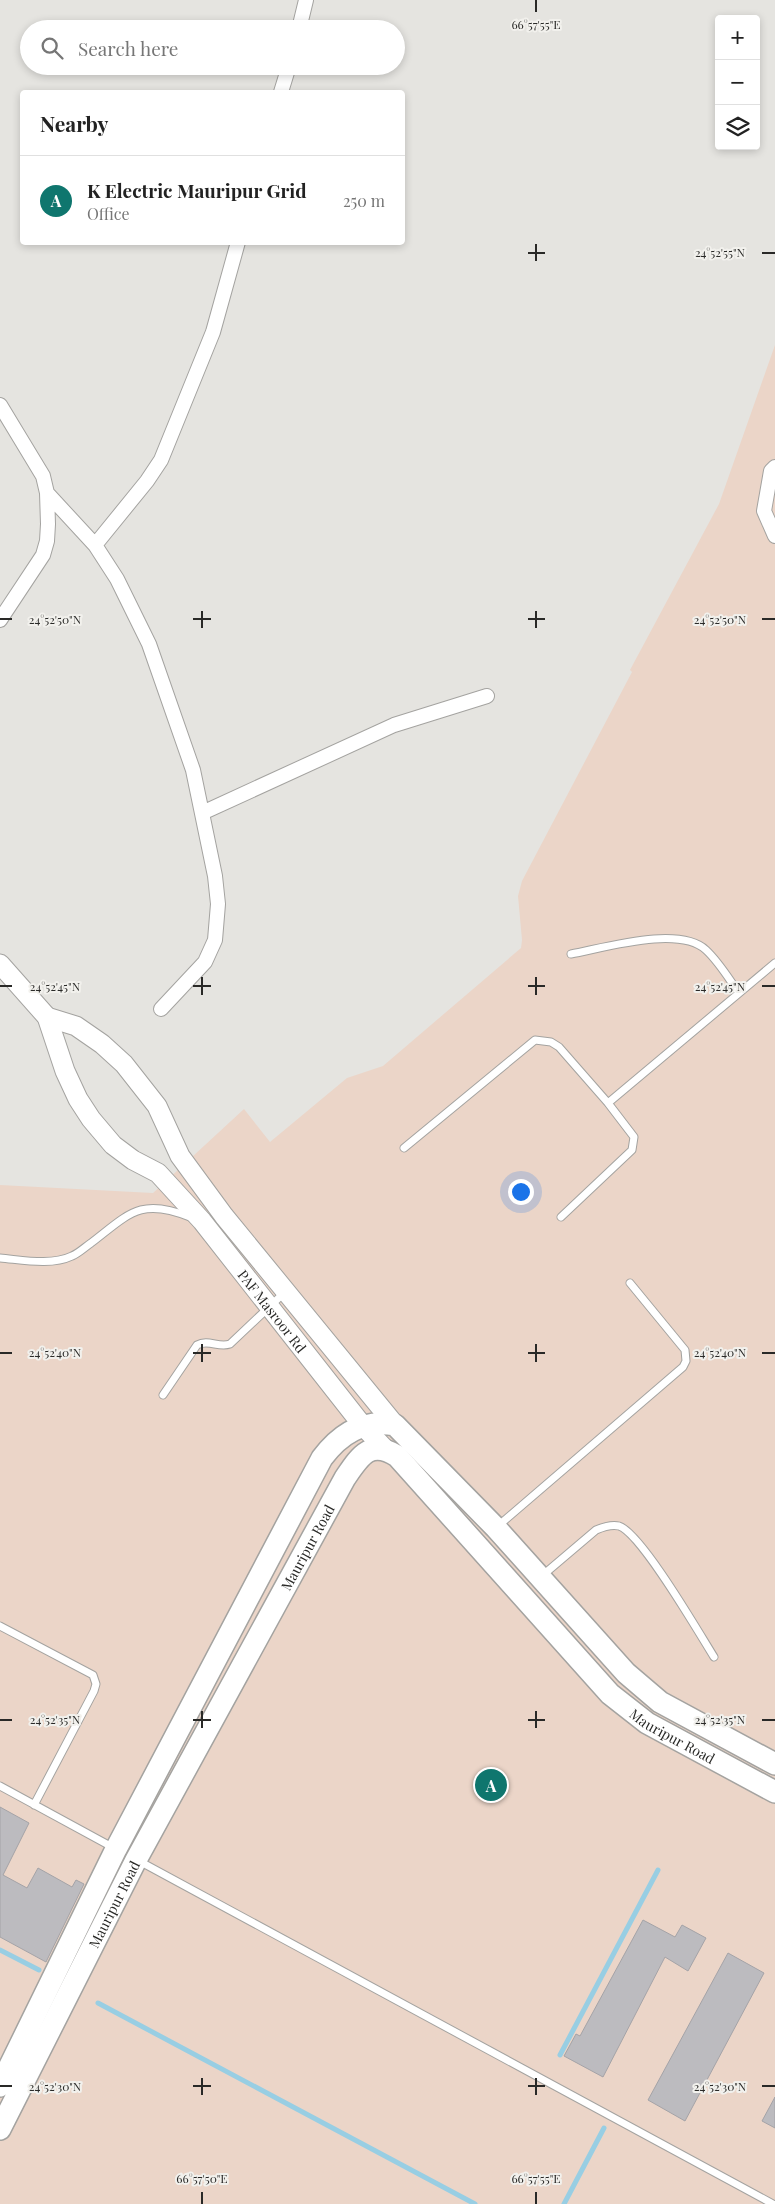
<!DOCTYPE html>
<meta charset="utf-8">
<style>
body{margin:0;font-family:"Playfair Display",serif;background:#f6f6f6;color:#222}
.controls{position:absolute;right:15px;top:15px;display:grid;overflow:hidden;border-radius:5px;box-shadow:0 2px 8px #0003}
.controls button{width:45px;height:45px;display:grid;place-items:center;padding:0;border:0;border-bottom:1px solid #e0e0e0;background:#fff;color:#222;font:25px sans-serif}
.you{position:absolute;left:520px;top:1191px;width:18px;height:18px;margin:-12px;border:4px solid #fff;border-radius:50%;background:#1a73e8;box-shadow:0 0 0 8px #1a73e833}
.badge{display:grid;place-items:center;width:32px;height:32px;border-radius:50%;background:#0f766e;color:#fff;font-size:16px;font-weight:700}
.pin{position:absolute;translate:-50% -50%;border:2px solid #fff;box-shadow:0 1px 5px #0006}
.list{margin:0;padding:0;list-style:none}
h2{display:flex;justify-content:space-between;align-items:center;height:65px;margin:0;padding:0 20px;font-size:21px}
h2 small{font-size:16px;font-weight:400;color:#767676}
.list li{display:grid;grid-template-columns:32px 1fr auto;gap:15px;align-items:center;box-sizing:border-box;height:90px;padding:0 20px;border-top:1px solid #e0e0e0}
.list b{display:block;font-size:19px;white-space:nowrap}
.list p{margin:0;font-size:16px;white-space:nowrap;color:#767676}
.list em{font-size:16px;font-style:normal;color:#767676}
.icon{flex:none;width:28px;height:28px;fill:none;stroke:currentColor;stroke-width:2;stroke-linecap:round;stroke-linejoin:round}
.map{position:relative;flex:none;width:775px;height:2204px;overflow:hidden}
.search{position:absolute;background:#fff;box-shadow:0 2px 8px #0003;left:20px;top:20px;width:385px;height:55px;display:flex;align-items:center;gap:12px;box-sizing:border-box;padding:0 18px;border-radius:28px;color:#767676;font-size:19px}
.panel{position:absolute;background:#fff;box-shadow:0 2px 8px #0003;left:20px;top:90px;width:385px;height:155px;border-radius:5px}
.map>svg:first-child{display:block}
.industrial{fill:#ebd5c8}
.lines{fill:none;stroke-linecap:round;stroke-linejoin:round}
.stream{stroke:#98cee3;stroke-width:5}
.building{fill:#bcbbbf;stroke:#a4a3a7}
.service-casing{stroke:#a4a3a0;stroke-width:9}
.minor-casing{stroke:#a4a3a0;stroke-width:16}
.secondary-casing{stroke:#a4a3a0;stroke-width:21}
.primary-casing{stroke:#a4a3a0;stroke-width:24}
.service{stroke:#fff;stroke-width:7}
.minor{stroke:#fff;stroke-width:14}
.secondary{stroke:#fff;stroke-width:19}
.primary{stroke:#fff;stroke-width:21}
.ticks{fill:none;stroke:#292927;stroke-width:2}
.labels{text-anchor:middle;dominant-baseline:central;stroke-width:4;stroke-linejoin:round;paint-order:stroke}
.street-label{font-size:14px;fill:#292927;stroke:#f2f1ed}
.ticks-label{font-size:12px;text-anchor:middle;fill:#292927;stroke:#f2f1ed;stroke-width:4;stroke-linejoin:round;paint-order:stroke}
</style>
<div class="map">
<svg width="775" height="2204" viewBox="0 0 775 2204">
<rect width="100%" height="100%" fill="#e5e4e0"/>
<path class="industrial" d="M775,345V2204H0V1185L153,1193L244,1109L270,1142L347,1078L383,1066L521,948L522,940L518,896L522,881L632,672L630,670L719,504Z"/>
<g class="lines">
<path class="stream" d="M0,1950L39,1970
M98,2003L475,2204
M560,2055L658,1870
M564,2204L604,2128"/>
</g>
<path class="building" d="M0,1807L29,1823L3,1875L27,1888L38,1868L72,1887L76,1880L84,1884L46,1962L0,1937Z
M643,1920L675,1937L682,1925L706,1938L688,1971L665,1957L603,2077L564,2056L576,2034L580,2036Z
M728,1953L764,1973L685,2121L648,2100Z
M775,2097V2128L762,2121Z"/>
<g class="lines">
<g class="service-casing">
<path id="service" d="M571,954C604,948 679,925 706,950C719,962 729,979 739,993
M608,1103L775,963
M404,1148L535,1040L551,1042L559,1047L608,1103L634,1137L632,1150L561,1217
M0,1258C23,1260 51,1266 72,1256C79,1253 85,1247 91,1243C129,1214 140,1197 190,1217
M163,1395L197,1345C208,1339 219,1348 230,1344L285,1292
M498,1526L683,1367L686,1361L685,1350L630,1283
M543,1575L596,1530C603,1527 611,1524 619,1526C641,1533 699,1633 714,1657
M0,1626L93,1675L96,1684L94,1691L34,1805
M0,1786L114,1848
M139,1861L773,2204"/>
</g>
<g class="minor-casing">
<path id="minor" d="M299,29L306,0
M281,92L289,66
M0,405L43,476L47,493L48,524L47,541L43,555L0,620
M775,467L771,471L764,511L775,536
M47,493L95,545L117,579L149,644L193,770L215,876L218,904L215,940L205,962L161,1009
M95,545L147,481L161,460L213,332L238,242
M202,813L394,725L487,696"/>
</g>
<g class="secondary-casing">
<g id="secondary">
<path id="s1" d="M0,964L47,1017L65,1071L78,1099L91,1119L113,1145L133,1160L158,1173L202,1221L363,1426L386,1450"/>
<path d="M47,1017L76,1026L102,1044L124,1064L157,1106L180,1156L224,1216L395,1425"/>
</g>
</g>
<g class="primary-casing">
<g id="primary">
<path d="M0,2086L116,1849L322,1458C340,1434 363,1419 395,1425L496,1528L626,1673L660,1702L775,1764"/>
<path id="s2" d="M0,2129L136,1860L345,1478C360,1456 370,1439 397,1456L610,1694L647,1723L775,1792"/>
</g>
</g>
<use href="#service" class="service"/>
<use href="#minor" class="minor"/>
<use href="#secondary" class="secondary"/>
<use href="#primary" class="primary"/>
</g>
<path class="ticks" d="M536,0V12M536,244V261M528,253H545M762,253H775M202,611V628M536,611V628M0,619H12M193,619H211M528,619H545M762,619H775M202,977V995M536,977V995M0,986H12M193,986H211M528,986H545M762,986H775M202,1344V1362M536,1344V1362M0,1353H12M193,1353H211M528,1353H545M762,1353H775M202,1711V1728M536,1711V1728M0,1720H12M193,1720H211M528,1720H545M762,1720H775M202,2078V2095M536,2078V2095M0,2086H12M193,2086H211M528,2086H545M762,2086H775M202,2192V2204M536,2192V2204"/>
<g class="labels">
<g class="street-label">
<text stroke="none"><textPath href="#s1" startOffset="449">PAF Masroor Rd</textPath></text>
<text stroke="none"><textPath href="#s2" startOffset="658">Mauripur Road</textPath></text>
<text stroke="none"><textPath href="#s2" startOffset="1198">Mauripur Road</textPath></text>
<text stroke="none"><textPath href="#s2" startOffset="252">Mauripur Road</textPath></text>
</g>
</g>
<g class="ticks-label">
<text x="536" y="29">66°57'55"E</text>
<text x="720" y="257">24°52'55"N</text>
<text x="55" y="624">24°52'50"N</text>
<text x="720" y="624">24°52'50"N</text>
<text x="55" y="991">24°52'45"N</text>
<text x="720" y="991">24°52'45"N</text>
<text x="55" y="1357">24°52'40"N</text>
<text x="720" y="1357">24°52'40"N</text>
<text x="55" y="1724">24°52'35"N</text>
<text x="720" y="1724">24°52'35"N</text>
<text x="55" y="2091">24°52'30"N</text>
<text x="720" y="2091">24°52'30"N</text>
<text x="202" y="2183">66°57'50"E</text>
<text x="536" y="2183">66°57'55"E</text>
</g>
</svg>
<div class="controls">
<button>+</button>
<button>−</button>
<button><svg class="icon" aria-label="layers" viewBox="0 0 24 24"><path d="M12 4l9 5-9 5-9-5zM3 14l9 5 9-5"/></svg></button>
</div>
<div class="you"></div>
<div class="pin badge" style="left:491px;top:1785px">A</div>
<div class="search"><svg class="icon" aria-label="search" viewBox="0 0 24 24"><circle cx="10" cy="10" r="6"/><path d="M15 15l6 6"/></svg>Search here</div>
<section class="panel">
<h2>Nearby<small></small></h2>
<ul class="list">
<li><span class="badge">A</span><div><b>K Electric Mauripur Grid</b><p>Office</p></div><em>250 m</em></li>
</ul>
</section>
</div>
